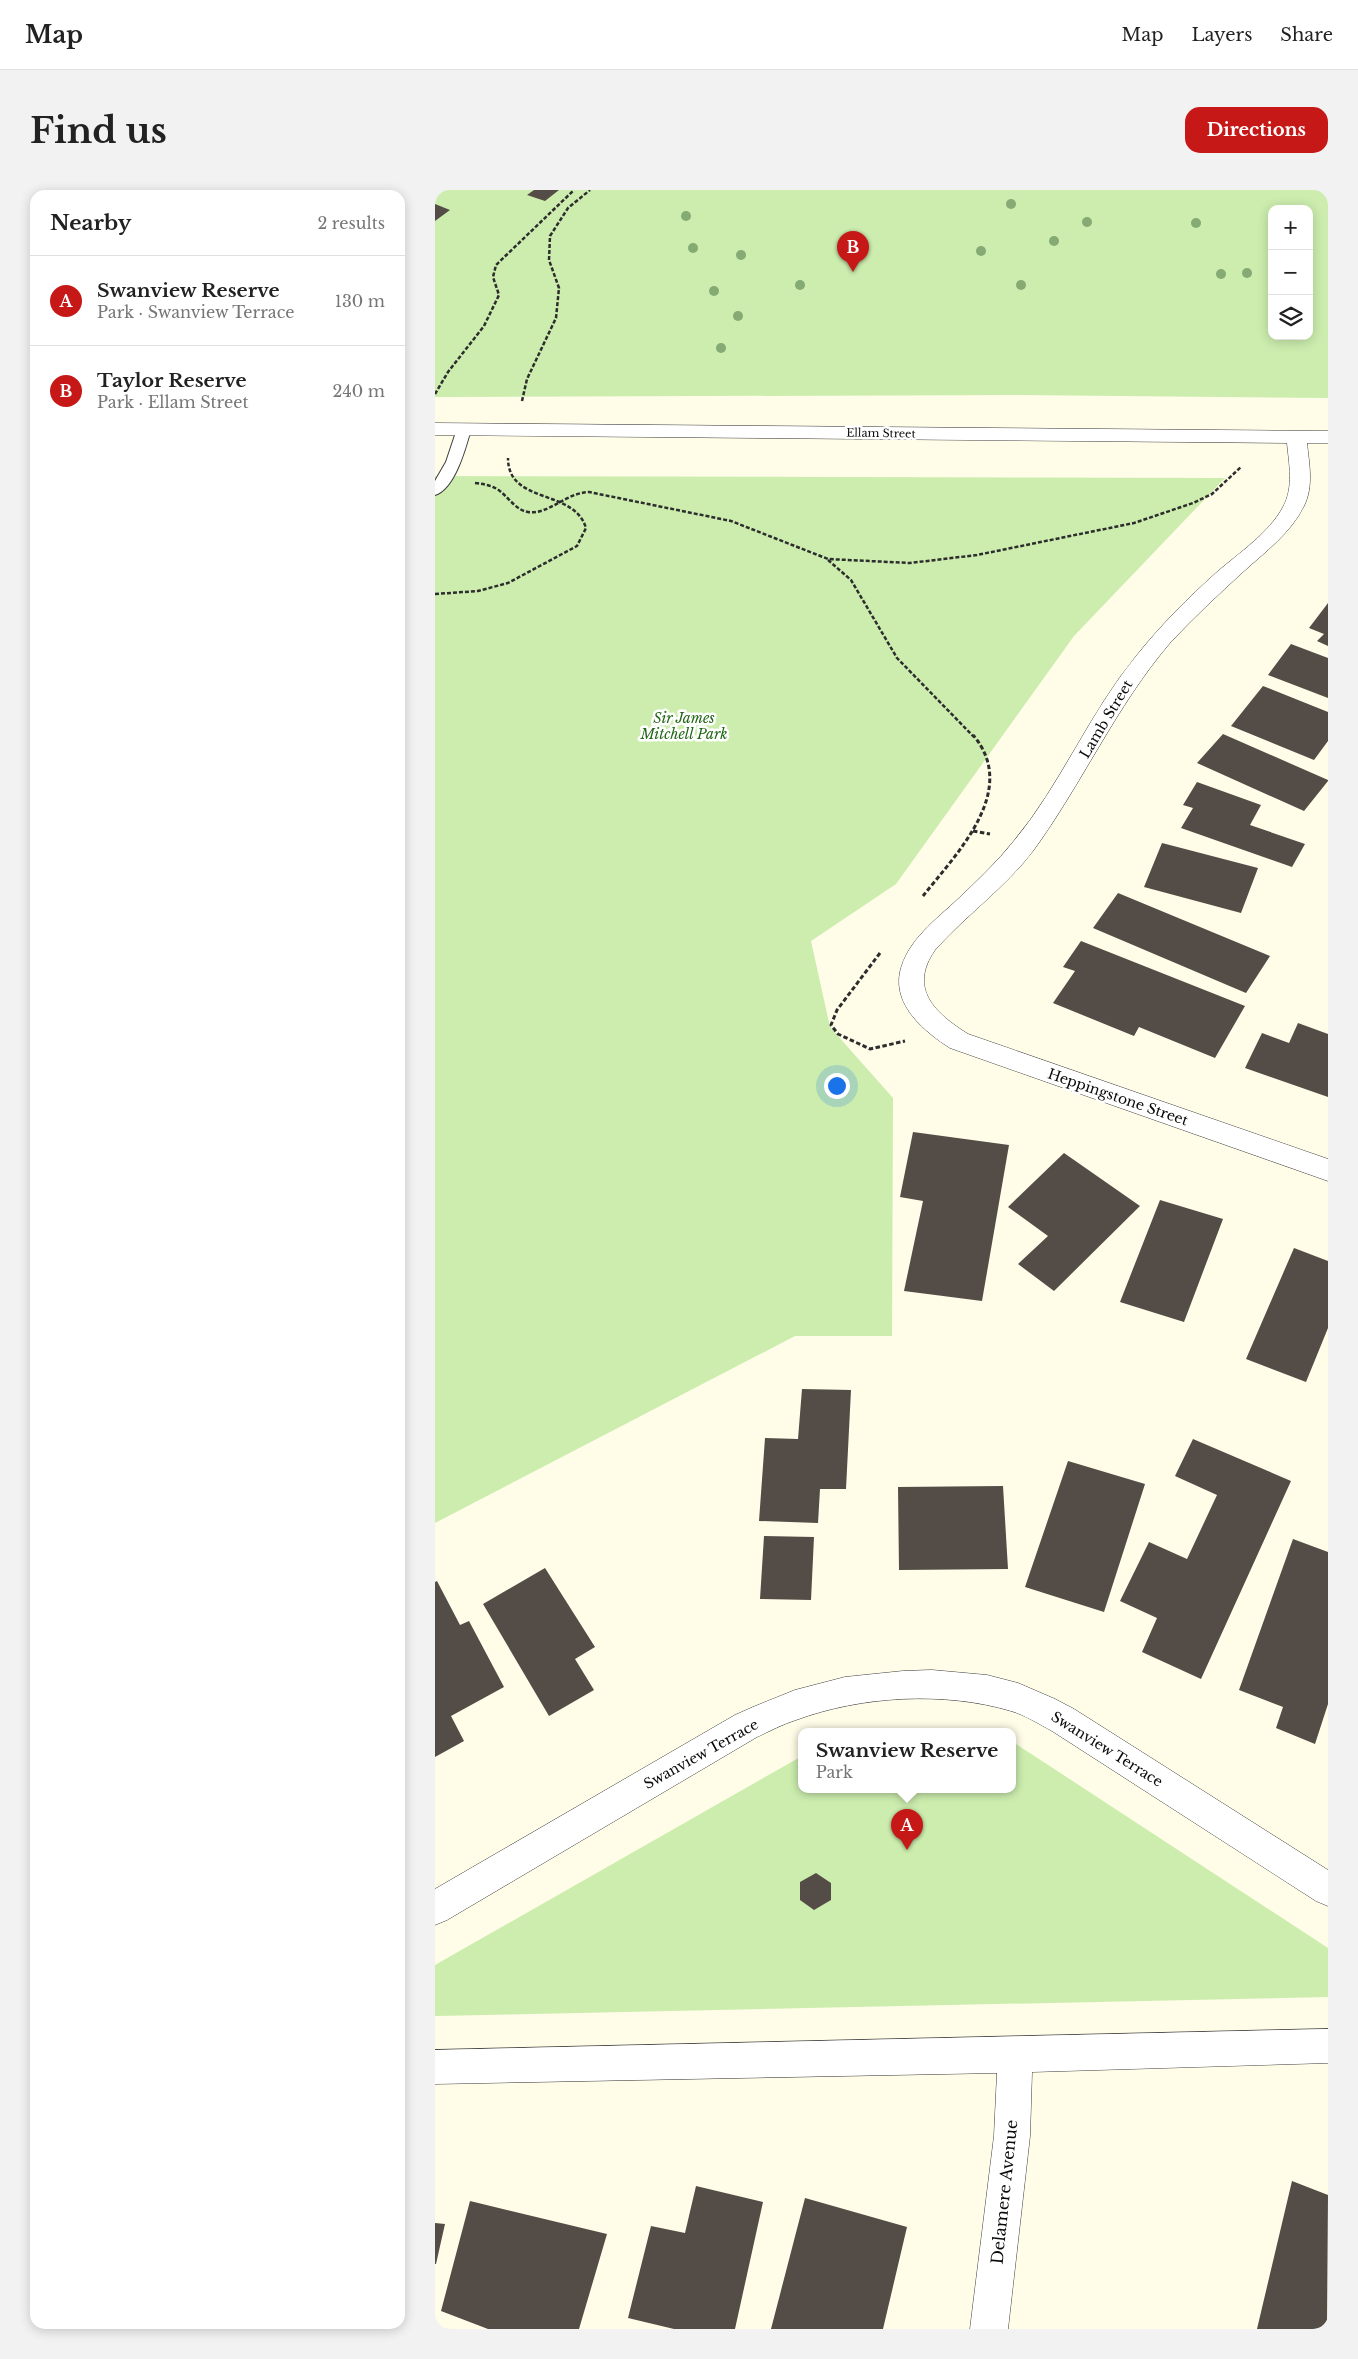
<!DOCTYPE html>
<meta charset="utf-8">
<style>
body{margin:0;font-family:"Libre Baskerville",serif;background:#f2f2f2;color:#222}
.controls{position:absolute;right:15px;top:15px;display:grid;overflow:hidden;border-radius:10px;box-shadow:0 2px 12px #0003}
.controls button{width:45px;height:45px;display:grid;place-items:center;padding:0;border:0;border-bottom:1px solid #e0e0e0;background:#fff;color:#222;font:25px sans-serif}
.you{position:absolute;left:401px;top:895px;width:18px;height:18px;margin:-12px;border:4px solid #fff;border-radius:50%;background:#1a73e8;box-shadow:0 0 0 8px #1a73e833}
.badge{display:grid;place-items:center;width:32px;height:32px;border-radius:50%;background:#c61817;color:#fff;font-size:16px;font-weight:700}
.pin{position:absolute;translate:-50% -41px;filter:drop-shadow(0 1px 2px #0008)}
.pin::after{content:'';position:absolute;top:26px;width:18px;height:15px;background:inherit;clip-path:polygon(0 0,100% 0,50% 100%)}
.popup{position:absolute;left:363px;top:1538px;width:218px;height:65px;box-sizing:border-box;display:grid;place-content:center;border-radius:10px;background:#fff;filter:drop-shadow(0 1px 4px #0005);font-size:16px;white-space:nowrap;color:#767676}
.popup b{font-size:19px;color:#222}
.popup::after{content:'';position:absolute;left:50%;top:100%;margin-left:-10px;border:10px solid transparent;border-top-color:#fff}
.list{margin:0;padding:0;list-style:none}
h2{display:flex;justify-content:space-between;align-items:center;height:65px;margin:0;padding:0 20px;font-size:21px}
h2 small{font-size:16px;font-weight:400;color:#767676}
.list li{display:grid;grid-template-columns:32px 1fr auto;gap:15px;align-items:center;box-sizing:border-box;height:90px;padding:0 20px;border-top:1px solid #e0e0e0}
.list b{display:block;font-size:19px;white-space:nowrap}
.list p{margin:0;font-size:16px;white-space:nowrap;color:#767676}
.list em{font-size:16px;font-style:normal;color:#767676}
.icon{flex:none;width:28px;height:28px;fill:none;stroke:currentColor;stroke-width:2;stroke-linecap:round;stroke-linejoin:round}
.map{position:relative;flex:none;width:893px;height:2139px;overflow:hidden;border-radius:15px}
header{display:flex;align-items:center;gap:30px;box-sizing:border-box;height:70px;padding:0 25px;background:#fff;border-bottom:1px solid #e0e0e0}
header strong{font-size:24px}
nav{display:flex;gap:28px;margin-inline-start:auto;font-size:18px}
.intro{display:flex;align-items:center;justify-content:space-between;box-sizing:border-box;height:120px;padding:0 30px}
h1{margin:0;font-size:35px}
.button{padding:12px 22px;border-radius:15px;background:#c61817;color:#fff;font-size:18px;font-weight:700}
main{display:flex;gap:30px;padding:0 30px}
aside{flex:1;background:#fff;border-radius:15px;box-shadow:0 2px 12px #0003}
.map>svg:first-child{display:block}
.green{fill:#ccedae;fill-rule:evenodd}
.building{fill:#544c46}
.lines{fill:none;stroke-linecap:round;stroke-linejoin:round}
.service-casing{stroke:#3e3e3e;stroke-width:2}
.minor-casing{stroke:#3e3e3e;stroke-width:1}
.path-far1{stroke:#2d2d2d;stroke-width:2.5;stroke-dasharray:4 2;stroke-linecap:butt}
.path{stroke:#2d2d2d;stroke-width:3;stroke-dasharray:4.5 2.5;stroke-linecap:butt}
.service{fill:#fff;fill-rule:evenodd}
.minor{fill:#fff;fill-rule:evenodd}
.tree{fill:#86aa74}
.labels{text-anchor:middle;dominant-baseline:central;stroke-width:5;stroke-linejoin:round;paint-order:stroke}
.far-street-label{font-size:11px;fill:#0b0b0b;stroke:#fff}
.park-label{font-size:14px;font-style:italic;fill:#236716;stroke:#fff}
.street-label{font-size:14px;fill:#0b0b0b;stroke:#fff}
.near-street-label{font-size:16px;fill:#0b0b0b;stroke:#fff}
</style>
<header>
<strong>Map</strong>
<nav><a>Map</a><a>Layers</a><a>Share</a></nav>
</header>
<div class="intro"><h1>Find us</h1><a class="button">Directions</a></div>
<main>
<aside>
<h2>Nearby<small>2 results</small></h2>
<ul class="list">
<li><span class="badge">A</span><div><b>Swanview Reserve</b><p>Park · Swanview Terrace</p></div><em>130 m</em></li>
<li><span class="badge">B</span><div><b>Taylor Reserve</b><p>Park · Ellam Street</p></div><em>240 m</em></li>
</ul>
</aside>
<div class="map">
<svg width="893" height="2139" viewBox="0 0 893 2139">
<rect width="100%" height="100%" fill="#fffce8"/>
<path class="green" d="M0,0H893V208L583,205L0,207ZM837,19H874V146H837Z
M0,286L790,288L639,446L461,694L376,751L395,837L458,908L457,1146H360L0,1333Z
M577,1553L581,1554L893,1758V1807L0,1826V1775L367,1566V1599H577Z"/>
<path class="building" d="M99,0H124L110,11L92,5Z
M0,14L15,20L0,31Z
M893,413V456L882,451L889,444L874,438Z
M856,454L893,468V508L833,485Z
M828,496L893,522V551L879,570L796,536Z
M788,544L893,590V591L869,621L762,573Z
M762,592L826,615L815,635L870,654L857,677L746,638L758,618L748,615Z
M727,653L823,678L806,723L709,697Z
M683,703L835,766L811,803L658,738Z
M646,751L810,816L780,868L704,837L699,846L618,813L640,781L628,777Z
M863,833L893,844V907L810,878L827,843L854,853Z
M478,942L574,955L547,1111L469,1101L488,1011L465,1007Z
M629,963L705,1016L619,1101L583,1074L613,1046L573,1017Z
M725,1010L788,1029L749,1132L685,1112Z
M859,1058L893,1071V1138L871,1192L811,1169Z
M367,1199L416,1200L411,1299H385L383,1333L324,1331L330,1248L363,1249Z
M758,1249L856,1291L766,1489L707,1462L722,1428L685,1411L714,1352L752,1369L782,1305L740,1286Z
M633,1271L710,1294L669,1422L590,1397Z
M568,1296L573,1379L464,1380L463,1297Z
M329,1346L379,1347L376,1410L325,1409Z
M858,1349L893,1362V1514L880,1554L841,1538L848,1517L804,1500Z
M110,1378L160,1457L140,1469L159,1500L114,1526L48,1414Z
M2,1391L25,1435L34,1431L69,1497L16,1526L29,1551L0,1567V1392Z
M381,1683L396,1693V1710L379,1720L365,1710V1692Z
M857,1991L893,2005L892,2139H822Z
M261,1996L328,2012L300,2139H239L193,2128L216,2036L250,2043Z
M370,2008L472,2037L448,2139H336Z
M35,2011L172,2044L144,2139H53L6,2121Z
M0,2033L10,2034L1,2074H0Z"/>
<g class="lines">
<g class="service-casing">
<path id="service" d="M29,235L36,239C31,257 20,299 0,305V291L11,272L22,239Z"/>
</g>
<g class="minor-casing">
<path id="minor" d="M0,233L893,241V253H872C874,273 879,296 869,316C856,343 830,362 808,382C783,405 758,428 735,453C681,516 647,594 598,661C570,698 531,725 500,760C473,799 500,823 533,844L893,969V991L515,858C490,842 458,816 465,782C472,750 502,729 524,708C543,690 562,672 578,652C626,595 654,523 702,465C726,435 753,408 782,382C804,363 834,343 848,317C859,297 854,274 852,253L0,245Z
M497,1480L552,1485L583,1493L620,1509L639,1519L893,1680V1716L881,1711L617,1541C604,1534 590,1525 576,1521C509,1501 426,1506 361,1530C348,1534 335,1541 322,1547L12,1730L0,1735V1699L300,1525L318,1517L360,1500L410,1487L468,1481Z
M893,1839V1873L597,1882L595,1946L573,2139H535L559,1946L562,1883L0,1894V1860Z"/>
</g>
<path class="path-far1" d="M0,204L13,182L49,136L64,105L58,87L61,75L139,0
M87,211L92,189L121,128L124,98L114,70L115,46L133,18L155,0
M40,293C48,294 55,295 62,299C73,306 80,320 93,322C114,325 130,303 154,302L296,331L393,369L475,373L542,365L699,333L758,313L777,304L806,277
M393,370L416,390L462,468L539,547
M0,404L43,401L73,393L142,356L151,338C139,298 73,315 73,268"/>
<path class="path" d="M538,641L555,644
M488,706C522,663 585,600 538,545
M445,763L402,820L396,835L403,844L435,859L470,851"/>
<use href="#service" class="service"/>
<use href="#minor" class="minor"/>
</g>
<g class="tree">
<circle cx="576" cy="14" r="5"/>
<circle cx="251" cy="26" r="5"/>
<circle cx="652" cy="32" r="5"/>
<circle cx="761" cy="33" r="5"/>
<circle cx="619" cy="51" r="5"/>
<circle cx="258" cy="58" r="5"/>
<circle cx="546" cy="61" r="5"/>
<circle cx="306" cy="65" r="5"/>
<circle cx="812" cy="83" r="5"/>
<circle cx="786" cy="84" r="5"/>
<circle cx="365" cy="95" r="5"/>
<circle cx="586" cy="95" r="5"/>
<circle cx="279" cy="101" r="5"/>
<circle cx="303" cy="126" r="5"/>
<circle cx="286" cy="158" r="5"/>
</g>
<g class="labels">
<g class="far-street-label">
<text transform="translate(446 243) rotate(1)">Ellam Street</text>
</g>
<g class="park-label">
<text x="249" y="528">Sir James<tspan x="249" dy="16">Mitchell Park</tspan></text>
</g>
<g class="street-label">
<text transform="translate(671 529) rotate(-59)">Lamb Street</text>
<text transform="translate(683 907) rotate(19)">Heppingstone Street</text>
<text transform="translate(672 1559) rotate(32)">Swanview Terrace</text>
<text transform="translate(266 1564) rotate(-29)">Swanview Terrace</text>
</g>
<g class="near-street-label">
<text transform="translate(569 2002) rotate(-84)">Delamere Avenue</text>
</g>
</g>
</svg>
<div class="controls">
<button>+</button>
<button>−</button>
<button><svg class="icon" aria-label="layers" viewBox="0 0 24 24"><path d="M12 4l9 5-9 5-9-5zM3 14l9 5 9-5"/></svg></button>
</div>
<div class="you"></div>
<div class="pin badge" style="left:472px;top:1660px">A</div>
<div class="popup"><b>Swanview Reserve</b>Park</div>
<div class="pin badge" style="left:418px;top:82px">B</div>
</div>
</main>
